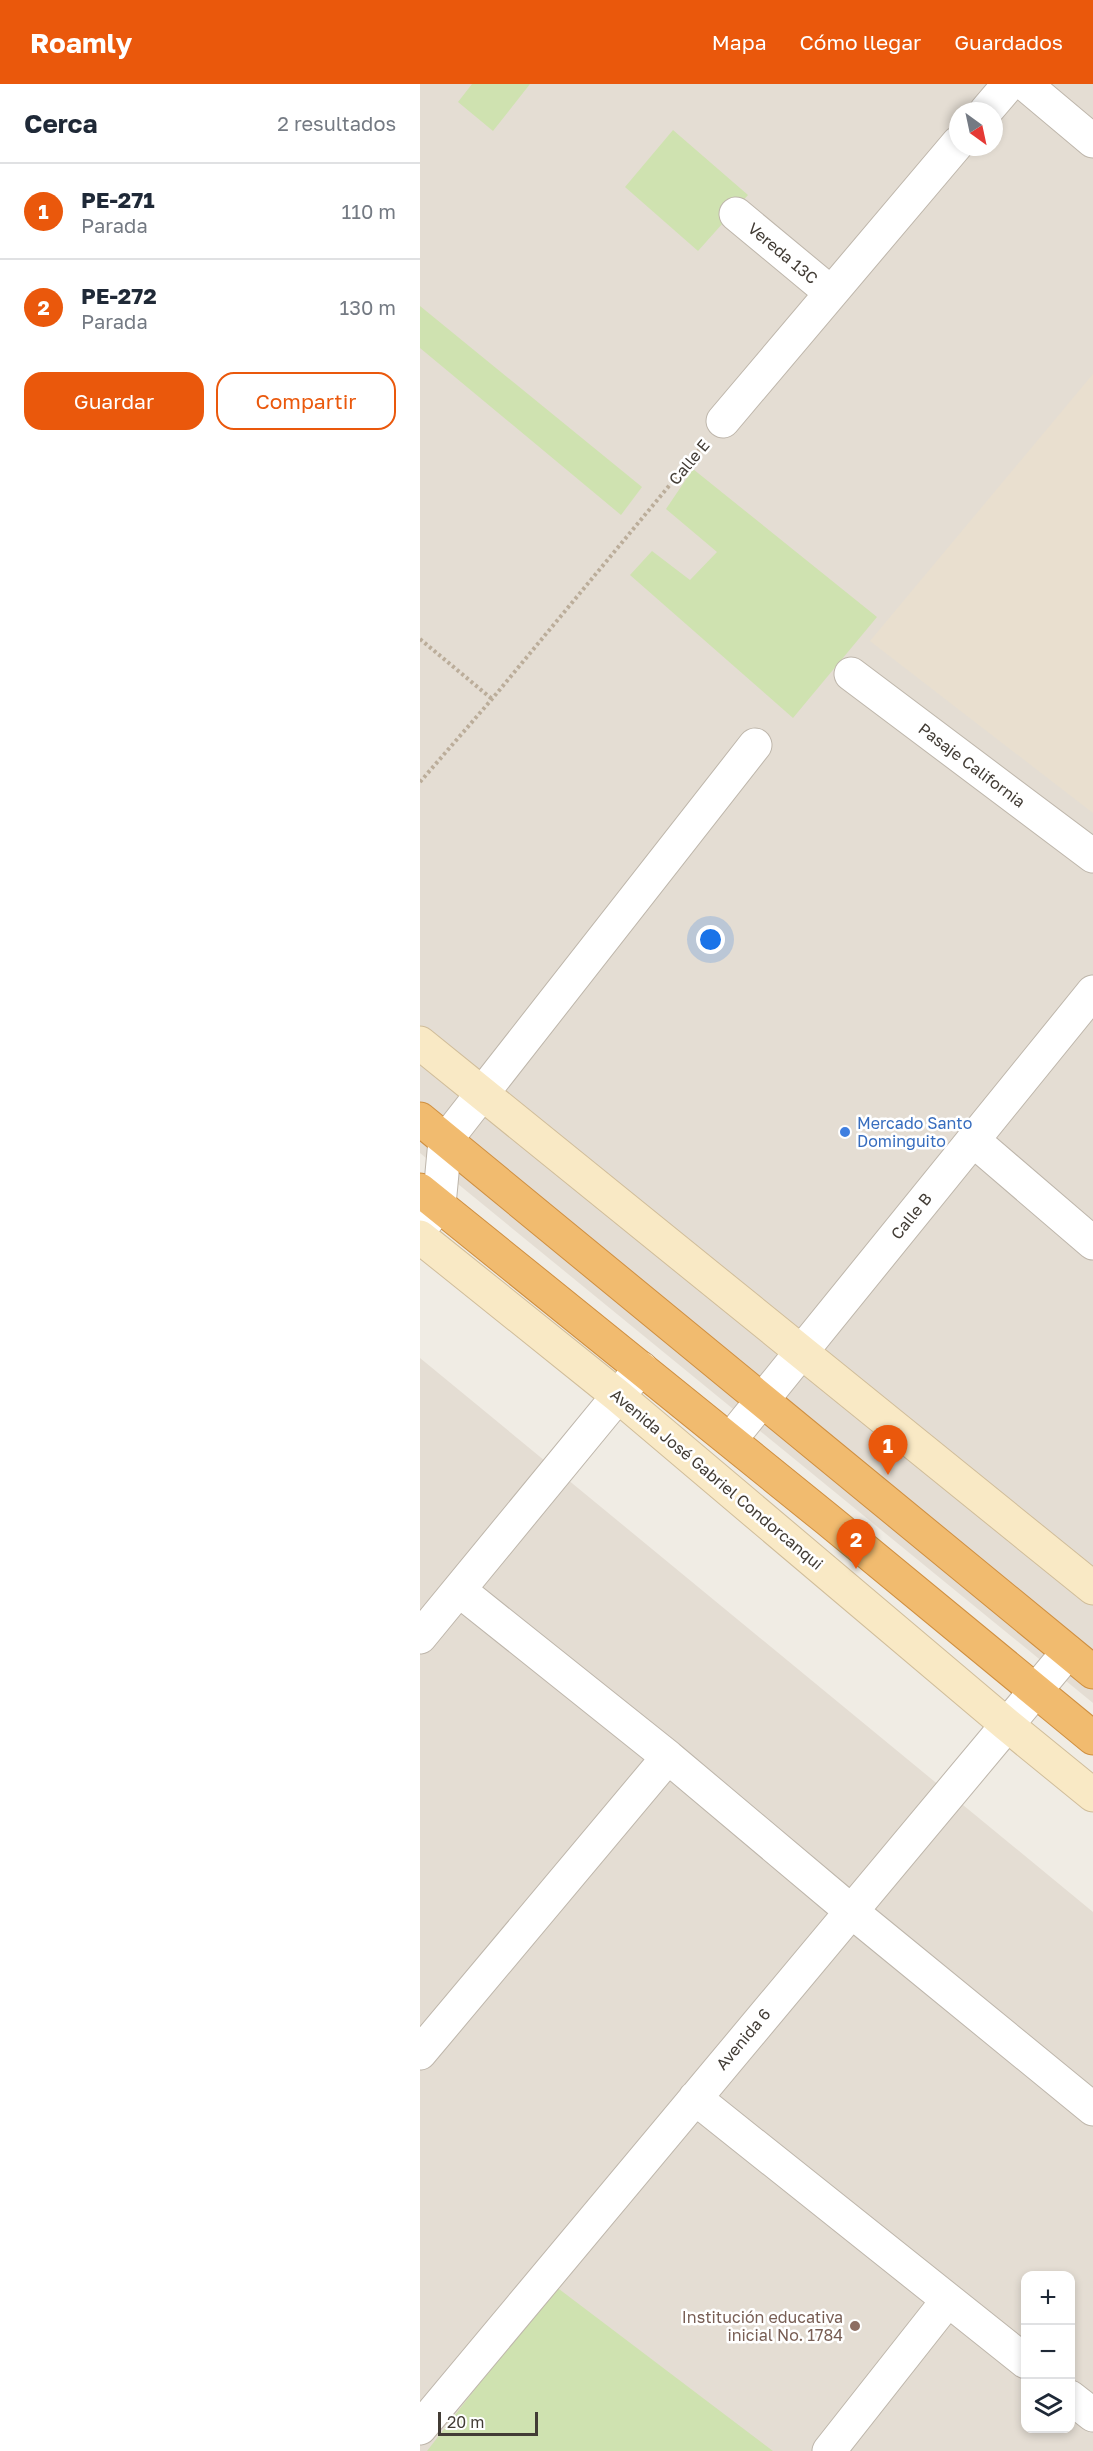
<!DOCTYPE html>
<html lang="es">
<meta charset="utf-8">
<style>
body{margin:0;font-family:"Golos Text",sans-serif;background:#f6f6f7;color:#1f2937}
.controls{position:absolute;right:18px;bottom:18px;display:grid;overflow:hidden;border-radius:12px;box-shadow:0 3px 9px #0003}
.controls button{width:54px;height:54px;display:grid;place-items:center;padding:0;border:0;border-bottom:2px solid #e0e1e3;background:#fff;color:#1f2937;font:30px sans-serif}
.compass{position:absolute;left:529px;top:18px;width:54px;height:54px;border-radius:50%;background:#fff;box-shadow:0 3px 9px #0003;rotate:147deg}
.scale{position:absolute;left:18px;bottom:15px;width:100px;box-sizing:border-box;padding-left:6px;border:3px solid #423c35;border-top:0;font-size:16px;line-height:21px;white-space:nowrap;color:#423c35;-webkit-text-stroke:4px #fff;paint-order:stroke}
.you{position:absolute;left:291px;top:856px;width:21px;height:21px;margin:-15px;border:4px solid #fff;border-radius:50%;background:#1a73e8;box-shadow:0 0 0 9px #1a73e833}
.badge{display:grid;place-items:center;width:39px;height:39px;border-radius:50%;background:#ea580c;color:#fff;font-size:20px;font-weight:700}
.pin{position:absolute;translate:-50% -50px;filter:drop-shadow(0 2px 3px #0008)}
.pin::after{content:'';position:absolute;top:32px;width:21px;height:18px;background:inherit;clip-path:polygon(0 0,100% 0,50% 100%)}
.list{margin:0;padding:0;list-style:none}
h2{display:flex;justify-content:space-between;align-items:center;height:78px;margin:0;padding:0 24px;font-size:26px}
h2 small{font-size:20px;font-weight:400;color:#747a83}
.list li{display:grid;grid-template-columns:39px 1fr auto;gap:18px;align-items:center;box-sizing:border-box;height:96px;padding:0 24px;border-top:2px solid #e0e1e3}
.list b{display:block;font-size:22px;white-space:nowrap}
.list p{margin:0;font-size:20px;white-space:nowrap;color:#747a83}
.list em{font-size:20px;font-style:normal;color:#747a83}
.actions{display:flex;gap:12px;padding:18px 24px}
.actions a{flex:1;padding:14px 0;border:2px solid #ea580c;border-radius:18px;text-align:center;font-size:21px;color:#ea580c}
.actions .main{background:#ea580c;color:#fff}
.icon{flex:none;width:33px;height:33px;fill:none;stroke:currentColor;stroke-width:2;stroke-linecap:round;stroke-linejoin:round}
.map{position:relative;flex:none;width:673px;height:2367px;overflow:hidden}
header{display:flex;align-items:center;gap:36px;box-sizing:border-box;height:84px;padding:0 30px;background:#ea580c;color:#fff}
header strong{font-size:28px}
nav{display:flex;gap:33px;margin-inline-start:auto;font-size:21px}
main{display:flex}
aside{flex:1;background:#fff}
.map>svg:first-child{display:block}
.residential{fill:#e4ddd3;fill-rule:evenodd}
.education{fill:#e9dfcf}
.green{fill:#cfe2b0}
.lines{fill:none;stroke-linecap:round;stroke-linejoin:round}
.street-casing{stroke:#beb6ab;stroke-width:35}
.secondary-casing{stroke:#d0bd9a;stroke-width:35}
.highway-casing{stroke:#cf8f40;stroke-width:35}
.path{stroke:#bbad9a;stroke-width:4;stroke-dasharray:3 3;stroke-linecap:butt}
.street{stroke:#fff;stroke-width:33}
.secondary{stroke:#f9e9c5;stroke-width:33}
.highway{stroke:#f1bb6f;stroke-width:33}
.shop-dot{fill:#3f7fe0;stroke:#fff;stroke-width:2}
.education-dot{fill:#8d6e63;stroke:#fff;stroke-width:2}
.labels{text-anchor:middle;dominant-baseline:central;stroke-width:5;stroke-linejoin:round;paint-order:stroke}
.street-label{font-size:16px;fill:#423c35;stroke:#fff}
.shop-label{font-size:16px;fill:#366cbe;stroke:#fff;text-anchor:start}
.education-label{font-size:16px;fill:#785e54;stroke:#fff;text-anchor:end}
</style>
<header>
<strong>Roamly</strong>
<nav><a>Mapa</a><a>Cómo llegar</a><a>Guardados</a></nav>
</header>
<main>
<aside>
<h2>Cerca<small>2 resultados</small></h2>
<ul class="list">
<li><span class="badge">1</span><div><b>PE-271</b><p>Parada</p></div><em>110 m</em></li>
<li><span class="badge">2</span><div><b>PE-272</b><p>Parada</p></div><em>130 m</em></li>
</ul>
<div class="actions"><a class="main">Guardar</a><a>Compartir</a></div>
</aside>
<div class="map">
<svg width="673" height="2367" viewBox="0 0 673 2367">
<rect width="100%" height="100%" fill="#f0ece4"/>
<path class="residential" d="M0,0H673V1619L0,1069ZM538,27H574V63H538Z
M0,1274L673,1828V2367H0ZM606,2192H650V2344H606Z"/>
<path class="education" d="M673,290V729L450,557Z"/>
<path class="green" d="M52,0H110L73,47L38,18Z
M253,46L328,111L278,167L205,103Z
M0,222L222,403L201,431L0,264Z
M273,385L457,533L373,634L210,491L232,467L270,496L297,468L246,425Z
M135,2202L353,2367H7Z"/>
<g class="lines">
<g class="street-casing">
<path id="street" d="M605,0L673,57
M566,27L589,0
M316,130L410,208
M303,337L538,59
M431,590L673,772
M553,1056L673,1159
M0,1145L19,1121L25,1057L335,661
M310,1356L673,908
M39,1506L248,1673L431,1827L673,2025
M0,1553L221,1284
M0,1969L248,1673
M275,2014L606,2278
M650,2313L673,2331
M0,2344L648,1568
M409,2367L528,2216"/>
</g>
<g class="secondary-casing">
<path id="secondary" d="M0,959L673,1504
M0,1153L198,1312L586,1640L673,1711"/>
</g>
<g class="highway-casing">
<path id="highway" d="M0,1035L673,1588
M0,1106L407,1435L673,1654"/>
</g>
<path class="path" d="M0,555L72,615
M0,698L72,615L283,361"/>
<use href="#street" class="street"/>
<use href="#secondary" class="secondary"/>
<use href="#highway" class="highway"/>
</g>
<circle class="shop-dot" cx="425" cy="1048" r="6"/>
<circle class="education-dot" cx="435" cy="2242" r="6"/>
<g class="labels">
<g class="street-label">
<text transform="translate(363 169) rotate(40)">Vereda 13C</text>
<text transform="translate(269 378) rotate(-50)">Calle E</text>
<text transform="translate(552 681) rotate(37)">Pasaje California</text>
<text transform="translate(491 1132) rotate(-51)">Calle B</text>
<text transform="translate(297 1395) rotate(40)">Avenida José Gabriel Condorcanqui</text>
<text transform="translate(323 1955) rotate(-50)">Avenida 6</text>
</g>
<g class="shop-label">
<text x="437" y="1039">Mercado Santo<tspan x="437" dy="18">Dominguito</tspan></text>
</g>
<g class="education-label">
<text x="423" y="2233">Institución educativa<tspan x="423" dy="18">inicial No. 1784</tspan></text>
</g>
</g>
</svg>
<div class="controls">
<button>+</button>
<button>−</button>
<button><svg class="icon" aria-label="layers" viewBox="0 0 24 24"><path d="M12 4l9 5-9 5-9-5zM3 14l9 5 9-5"/></svg></button>
</div>
<svg class="compass" viewBox="-18 -18 36 36"><path d="M0-13l5 13h-10z" fill="#e53935"/><path d="M0 13l5-13h-10z" fill="#747a83"/></svg>
<div class="scale">20 m</div>
<div class="you"></div>
<div class="pin badge" style="left:468px;top:1391px">1</div>
<div class="pin badge" style="left:436px;top:1485px">2</div>
</div>
</main>
